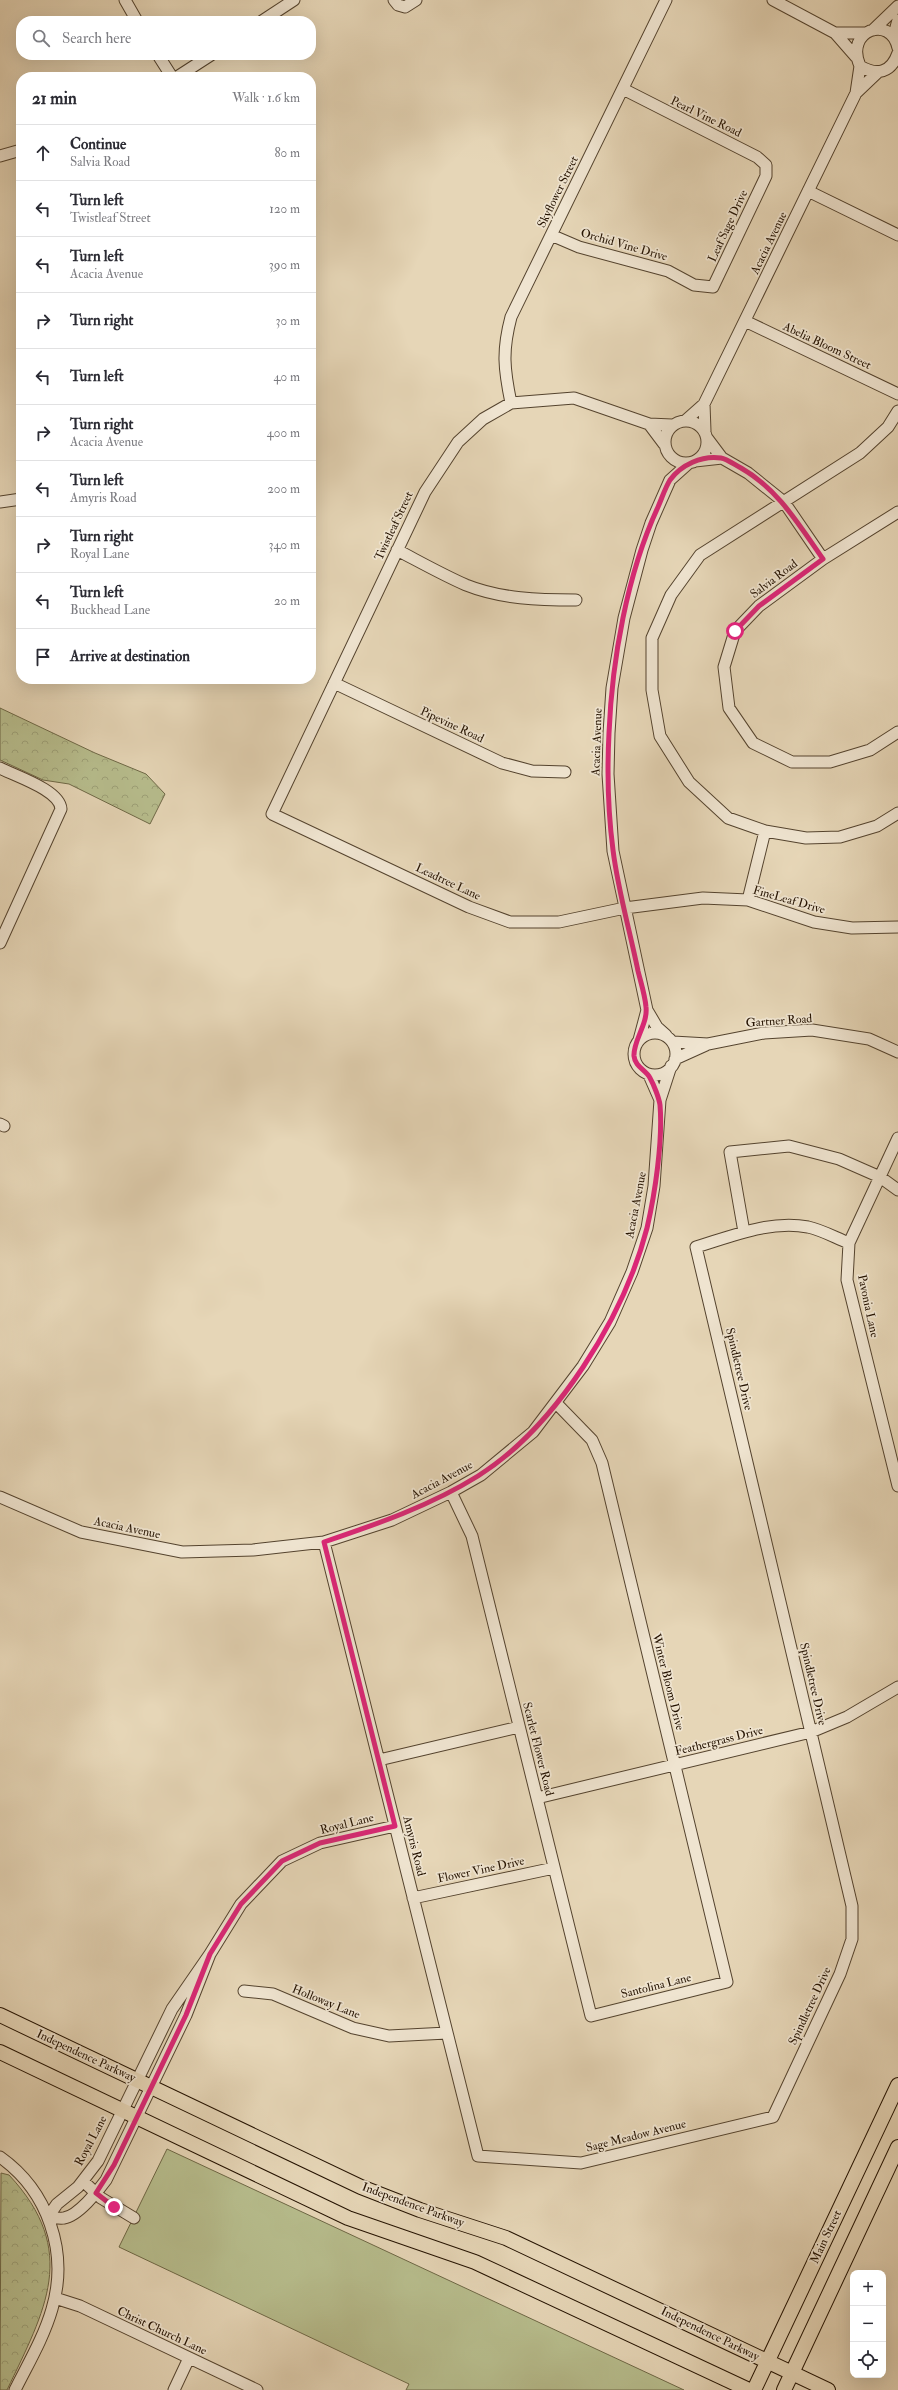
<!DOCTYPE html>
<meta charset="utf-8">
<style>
body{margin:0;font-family:"IM FELL Double Pica",serif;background:#f2f2f3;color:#2b2b33}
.controls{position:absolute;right:12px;bottom:12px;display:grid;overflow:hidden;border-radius:8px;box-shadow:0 4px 16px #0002}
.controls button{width:36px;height:36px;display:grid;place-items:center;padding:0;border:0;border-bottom:1px solid #e1e1e2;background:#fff;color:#2b2b33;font:20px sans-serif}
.stop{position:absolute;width:12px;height:12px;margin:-9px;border:3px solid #db2777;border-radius:50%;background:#fff}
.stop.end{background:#db2777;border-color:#fff;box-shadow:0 1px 4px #0008}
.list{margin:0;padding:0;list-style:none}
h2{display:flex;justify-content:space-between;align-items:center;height:52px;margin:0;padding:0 16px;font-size:17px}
h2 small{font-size:13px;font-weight:400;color:#7c7c81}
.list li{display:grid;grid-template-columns:26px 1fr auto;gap:12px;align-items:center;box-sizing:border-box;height:56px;padding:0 16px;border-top:1px solid #e1e1e2}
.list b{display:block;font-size:15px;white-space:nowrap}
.list p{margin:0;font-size:13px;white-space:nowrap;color:#7c7c81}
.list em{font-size:13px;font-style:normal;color:#7c7c81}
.icon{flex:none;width:22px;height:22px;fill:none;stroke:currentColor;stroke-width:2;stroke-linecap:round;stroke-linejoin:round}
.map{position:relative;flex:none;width:898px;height:2390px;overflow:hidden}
.search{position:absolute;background:#fff;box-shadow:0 4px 16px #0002;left:16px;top:16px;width:300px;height:44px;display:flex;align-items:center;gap:10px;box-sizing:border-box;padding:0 14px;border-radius:16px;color:#7c7c81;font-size:15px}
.panel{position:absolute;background:#fff;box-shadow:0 4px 16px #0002;left:16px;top:72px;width:300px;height:612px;border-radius:16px}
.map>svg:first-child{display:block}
.grass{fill:#b7bd8d;stroke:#6e6846}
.park{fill:url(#park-crowns);stroke:#6e6846}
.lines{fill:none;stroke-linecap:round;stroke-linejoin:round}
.minor-casing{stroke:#54432e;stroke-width:13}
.major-casing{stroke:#241200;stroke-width:16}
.minor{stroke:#efe4d0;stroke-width:11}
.major{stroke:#e6d6b7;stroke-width:14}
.route{stroke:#db2777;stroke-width:5}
.labels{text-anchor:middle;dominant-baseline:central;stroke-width:3.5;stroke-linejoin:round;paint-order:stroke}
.street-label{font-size:12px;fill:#241200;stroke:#efe4d0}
</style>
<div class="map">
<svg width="898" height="2390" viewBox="0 0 898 2390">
<defs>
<pattern id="park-crowns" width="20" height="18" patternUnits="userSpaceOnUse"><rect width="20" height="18" fill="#b7bd8d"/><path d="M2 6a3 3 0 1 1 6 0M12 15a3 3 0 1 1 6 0" fill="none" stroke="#9da178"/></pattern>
</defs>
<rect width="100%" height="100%" fill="#e6d6b7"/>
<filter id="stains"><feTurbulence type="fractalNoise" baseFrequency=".005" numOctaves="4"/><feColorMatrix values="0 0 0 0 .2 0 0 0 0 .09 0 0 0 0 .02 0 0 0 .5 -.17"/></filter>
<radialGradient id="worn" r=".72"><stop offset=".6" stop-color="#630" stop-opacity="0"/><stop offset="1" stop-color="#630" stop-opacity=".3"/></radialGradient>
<path class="grass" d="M167,2149L684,2390H406L409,2384L119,2247Z"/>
<path class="park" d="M0,708L95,753L146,774L165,794L150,824L69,784L43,780L0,760Z
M1,2173L9,2175C80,2251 45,2310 7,2390H0Z"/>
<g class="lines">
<g class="minor-casing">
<path id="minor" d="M125,0L137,21
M394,0L398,5L405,7L416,0
M773,0L835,33L856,57
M262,21L294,0
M873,30L898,6
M835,33H865
M897,42L895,31L898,20
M898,48C891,14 844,30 860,66C877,76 891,73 898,53
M158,55L172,77
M177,77L211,55
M856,93L877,73
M0,156L21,150
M808,191L898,235
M551,235L579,247L668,271L694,285L713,287L766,176V165L757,157L623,89
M745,321L898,394
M511,403C504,369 502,351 511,317L666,0
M704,404L705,431
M898,411L888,427L860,453L700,555L671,595L652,638V690L660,736L689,782L728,818L765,831L806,838L840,837L877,826L898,813
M686,420L704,404L856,93L860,66
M665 442a21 21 0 1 1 42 0a21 21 0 1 1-42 0Z
M649,424L664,444
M672,425L649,424L574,398L511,403L483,419L458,442L425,492L272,814L469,907L510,922H559L625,908L703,898L748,900L814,922L852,928L898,927
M707,438L722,458L748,473L784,502L823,559
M695,461L722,458
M0,502L21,499
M898,512L823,559L759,606L735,631L724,667L729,708L753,743L792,762H830L870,750L898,732
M397,550C420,562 443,575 466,585C501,599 539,600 576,600
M334,683L502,763L532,771L565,772
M0,768C15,776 60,790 61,809L0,943
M748,900L765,831
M634 1054a21 21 0 1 1 42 0a21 21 0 1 1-42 0Z
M666,1035L657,1027L647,1010L613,851L608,774L609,733L612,688L624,618L642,550L651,523L670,480L689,463
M639,1040L647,1010
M673,1042L708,1044L764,1033L812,1030L869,1039L898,1052
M675,1059L706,1045
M649,1075L660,1100
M0,1124L4,1126
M898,1138L849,1243L847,1280L898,1486
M744,1232L730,1152L789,1146L839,1159L880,1177L898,1190
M451,1492L472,1536L591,2016L727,1982L602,1463L592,1440L556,1403
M0,1497L81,1532L182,1552L253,1550L324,1542L392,1520L451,1492L481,1475L533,1432L583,1366L610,1322L632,1272L647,1228L654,1186L660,1100L671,1066
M324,1542L478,2156L581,2163L773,2117L840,1974L852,1939V1906L696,1247C732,1236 770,1220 808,1227C822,1230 836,1238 849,1243
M379,1760L519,1727
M537,1798L811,1732L847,1717L898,1687
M413,1898L554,1868
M210,1954L186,2015L106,2180C98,2191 78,2216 64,2218C59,2219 53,2217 48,2217L57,2204L78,2187L98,2161L172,2009Z
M210,1954L241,1904L282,1861L320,1843L395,1826
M244,1991L273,1994L353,2028L389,2036L447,2033
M0,2157C48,2191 69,2252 52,2309C44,2337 28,2364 15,2390
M83,2181L101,2198L134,2218
M55,2298L80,2306L257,2390
M174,2390L189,2358"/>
</g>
<g class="major-casing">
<path id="major" d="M0,2015L361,2187L420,2210L506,2238L828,2390
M0,2052L348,2218L475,2262L749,2390
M754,2390L898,2085
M784,2390L898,2147"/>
</g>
<use href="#minor" class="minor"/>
<use href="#major" class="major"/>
</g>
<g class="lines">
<path class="route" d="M114,2207L96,2193L114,2165L186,2015L210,1954L241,1904L282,1861L320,1843L395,1826L324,1542C377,1524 430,1506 478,1476C556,1427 624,1317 647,1228C655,1194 663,1140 660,1105C659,1098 654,1085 650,1078C646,1070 635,1067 634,1056C633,1041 648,1024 646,1007C645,995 641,983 638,971C630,931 618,891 613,850C608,812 607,772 609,733C612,660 627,574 658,507C662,498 665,488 670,480C681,465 702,455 721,458C727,459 735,465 741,468C778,489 799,525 823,559L759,606L735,631"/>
</g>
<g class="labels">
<g class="street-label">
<text transform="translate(706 117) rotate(26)">Pearl Vine Road</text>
<text transform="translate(558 192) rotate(-64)">Skyflower Street</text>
<text transform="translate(728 226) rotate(-65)">Leaf Sage Drive</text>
<text transform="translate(769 243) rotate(-64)">Acacia Avenue</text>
<text transform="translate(624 245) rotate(16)">Orchid Vine Drive</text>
<text transform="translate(827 346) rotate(25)">Abelia Bloom Street</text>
<text transform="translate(394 526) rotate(-65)">Twistleaf Street</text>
<text transform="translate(774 579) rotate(-37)">Salvia Road</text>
<text transform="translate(452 725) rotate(25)">Pipevine Road</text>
<text transform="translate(597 742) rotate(-88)">Acacia Avenue</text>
<text transform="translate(448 882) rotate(25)">Leadtree Lane</text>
<text transform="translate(789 900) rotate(16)">FineLeaf Drive</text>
<text transform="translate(779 1021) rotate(-4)">Gartner Road</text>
<text transform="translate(636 1205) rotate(-79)">Acacia Avenue</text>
<text transform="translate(868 1306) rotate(78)">Pavonia Lane</text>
<text transform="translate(739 1369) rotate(77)">Spindletree Drive</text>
<text transform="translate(442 1480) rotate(-28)">Acacia Avenue</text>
<text transform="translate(127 1528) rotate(12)">Acacia Avenue</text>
<text transform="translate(668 1682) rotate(76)">Winter Bloom Drive</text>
<text transform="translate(813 1684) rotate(77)">Spindletree Drive</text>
<text transform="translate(719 1741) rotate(-14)">Feathergrass Drive</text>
<text transform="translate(538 1749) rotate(76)">Scarlet Flower Road</text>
<text transform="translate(347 1824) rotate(-14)">Royal Lane</text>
<text transform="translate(414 1846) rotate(76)">Amyris Road</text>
<text transform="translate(481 1870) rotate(-12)">Flower Vine Drive</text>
<text transform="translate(656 1986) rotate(-14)">Santolina Lane</text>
<text transform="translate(326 2002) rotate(22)">Holloway Lane</text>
<text transform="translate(810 2006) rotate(-65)">Spindletree Drive</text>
<text transform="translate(86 2056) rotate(25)">Independence Parkway</text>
<text transform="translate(636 2136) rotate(-14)">Sage Meadow Avenue</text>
<text transform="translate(91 2141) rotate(-62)">Royal Lane</text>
<text transform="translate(413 2205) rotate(20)">Independence Parkway</text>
<text transform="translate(826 2237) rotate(-65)">Main Street</text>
<text transform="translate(162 2331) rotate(25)">Christ Church Lane</text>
<text transform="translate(710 2334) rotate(26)">Independence Parkway</text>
</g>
</g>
<rect width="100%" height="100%" filter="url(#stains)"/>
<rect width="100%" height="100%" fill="url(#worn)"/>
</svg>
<div class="controls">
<button>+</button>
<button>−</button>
<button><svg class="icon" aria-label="locate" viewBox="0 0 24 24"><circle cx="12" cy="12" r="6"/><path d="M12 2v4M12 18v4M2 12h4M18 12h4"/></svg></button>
</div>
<div class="stop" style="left:735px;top:631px"></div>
<div class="stop end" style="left:114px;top:2207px"></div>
<div class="search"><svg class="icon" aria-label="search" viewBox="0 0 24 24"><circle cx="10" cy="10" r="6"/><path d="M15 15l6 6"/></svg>Search here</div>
<section class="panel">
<h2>21 min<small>Walk · 1.6 km</small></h2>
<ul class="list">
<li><svg class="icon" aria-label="ahead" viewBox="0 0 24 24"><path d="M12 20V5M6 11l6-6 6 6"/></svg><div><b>Continue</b><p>Salvia Road</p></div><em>80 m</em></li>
<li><svg class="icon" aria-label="left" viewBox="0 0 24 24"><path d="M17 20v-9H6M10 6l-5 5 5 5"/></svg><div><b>Turn left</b><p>Twistleaf Street</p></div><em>120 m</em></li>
<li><svg class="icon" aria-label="left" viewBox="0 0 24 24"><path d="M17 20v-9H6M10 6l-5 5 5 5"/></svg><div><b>Turn left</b><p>Acacia Avenue</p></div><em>390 m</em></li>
<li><svg class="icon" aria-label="right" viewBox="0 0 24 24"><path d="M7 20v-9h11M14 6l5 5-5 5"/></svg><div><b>Turn right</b></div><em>30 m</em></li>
<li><svg class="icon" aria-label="left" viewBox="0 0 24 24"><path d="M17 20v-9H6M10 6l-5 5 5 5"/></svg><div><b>Turn left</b></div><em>40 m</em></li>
<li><svg class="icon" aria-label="right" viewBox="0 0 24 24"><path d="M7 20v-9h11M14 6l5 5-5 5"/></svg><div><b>Turn right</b><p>Acacia Avenue</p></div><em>400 m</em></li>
<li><svg class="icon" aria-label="left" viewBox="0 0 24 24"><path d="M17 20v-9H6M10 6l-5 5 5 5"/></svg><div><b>Turn left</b><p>Amyris Road</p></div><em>200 m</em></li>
<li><svg class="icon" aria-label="right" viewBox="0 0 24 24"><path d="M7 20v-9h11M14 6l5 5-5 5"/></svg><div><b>Turn right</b><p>Royal Lane</p></div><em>340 m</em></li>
<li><svg class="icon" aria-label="left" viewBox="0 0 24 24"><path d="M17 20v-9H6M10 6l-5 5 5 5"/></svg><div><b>Turn left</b><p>Buckhead Lane</p></div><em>20 m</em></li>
<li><svg class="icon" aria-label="arrive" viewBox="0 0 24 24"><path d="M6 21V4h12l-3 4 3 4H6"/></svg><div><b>Arrive at destination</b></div></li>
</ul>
</section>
</div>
